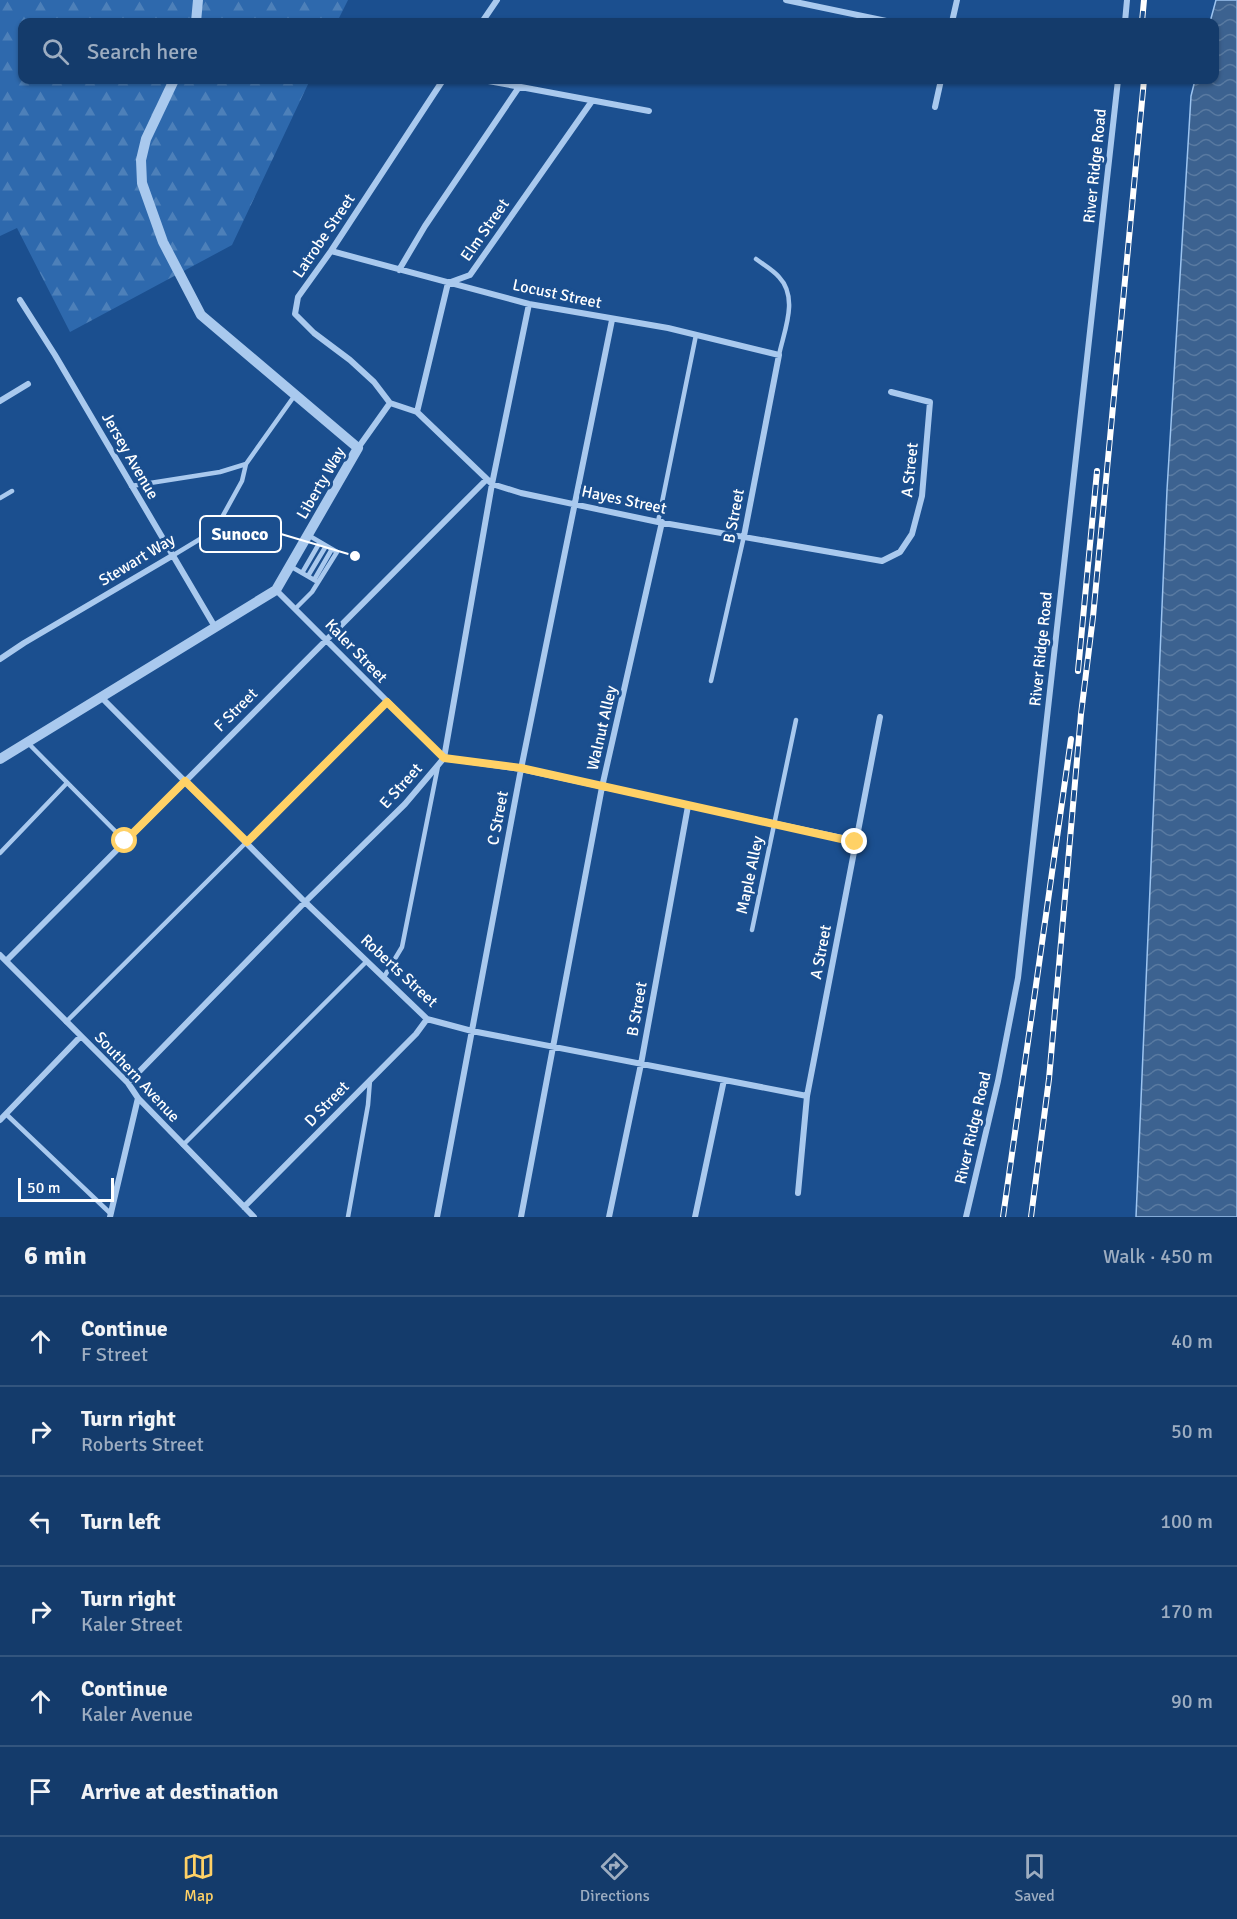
<!DOCTYPE html>
<meta charset="utf-8">
<style>
body{margin:0;font-family:Signika,sans-serif;background:#1d4271;color:#f1f3f6}
.scale{position:absolute;left:18px;bottom:15px;width:96px;box-sizing:border-box;padding-left:6px;border:3px solid #fff;border-top:0;font-size:16px;line-height:21px;white-space:nowrap;color:#fff;-webkit-text-stroke:4px #1b4f8f;paint-order:stroke}
.stop{position:absolute;width:18px;height:18px;margin:-14px;border:4px solid #ffd166;border-radius:50%;background:#fff}
.stop.end{background:#ffd166;border-color:#fff;box-shadow:0 2px 6px #0008}
.list{margin:0;padding:0;list-style:none}
h2{display:flex;justify-content:space-between;align-items:center;height:78px;margin:0;padding:0 24px;font-size:26px}
h2 small{font-size:20px;font-weight:400;color:#9dadc1}
.list li{display:grid;grid-template-columns:39px 1fr auto;gap:18px;align-items:center;box-sizing:border-box;height:90px;padding:0 24px;border-top:2px solid #33557e}
.list b{display:block;font-size:22px;white-space:nowrap}
.list p{margin:0;font-size:20px;white-space:nowrap;color:#9dadc1}
.list em{font-size:20px;font-style:normal;color:#9dadc1}
.icon{flex:none;width:33px;height:33px;fill:none;stroke:currentColor;stroke-width:2;stroke-linecap:round;stroke-linejoin:round}
.map{position:relative;flex:none;width:1237px;height:1217px;overflow:hidden}
.search{position:absolute;background:#143b6b;box-shadow:0 2px 4px #0004;left:18px;right:18px;top:18px;height:66px;display:flex;align-items:center;gap:15px;box-sizing:border-box;padding:0 21px;border-radius:12px;color:#9dadc1;font-size:22px}
.sheet{height:618px;background:#143b6b}
nav{display:flex;justify-content:space-around;align-items:center;box-sizing:border-box;height:84px;border-top:2px solid #33557e;background:#143b6b;font-size:16px;color:#9dadc1}
nav a{display:grid;justify-items:center;gap:3px}
nav .on{color:#ffd166}
.map>svg:first-child{display:block}
.forest{fill:url(#forest-firs)}
.water{fill:url(#water-waves);stroke:#9cc4f0;stroke-width:1.5}
.lines{fill:none;stroke-linecap:round;stroke-linejoin:round}
.service{stroke:#a9c9ee;stroke-width:4.5}
.minor{stroke:#a9c9ee;stroke-width:6}
.tertiary{stroke:#a9c9ee;stroke-width:10}
.rail-casing{stroke:#fff;stroke-width:6}
.rail{stroke:#1b4f8f;stroke-width:4;stroke-dasharray:11;stroke-linecap:butt}
.route{stroke:#ffd166;stroke-width:8}
.labels{text-anchor:middle;dominant-baseline:central;stroke-width:6;stroke-linejoin:round;paint-order:stroke}
.street-label{font-size:16px;fill:#fff;stroke:#1b4f8f}
.leader{fill:none;stroke:#fff;stroke-width:2}
.callout-dot{fill:#fff;stroke:#1b4f8f;stroke-width:2}
.callout{fill:#1b4f8f;stroke:#fff;stroke-width:2}
.callout-label{font-size:18px;text-anchor:middle;font-weight:bold;fill:#fff}
</style>
<div class="map">
<svg width="1237" height="1217" viewBox="0 0 1237 1217">
<defs>
<pattern id="forest-firs" width="22" height="20" patternUnits="userSpaceOnUse" patternTransform="scale(1.5)"><rect width="22" height="20" fill="#2e69ad"/><path d="M5 1l3.5 6h-7zM16 11l3.5 6h-7z" fill="#4d80b9"/></pattern>
<pattern id="water-waves" width="16" height="10" patternUnits="userSpaceOnUse" patternTransform="scale(1.5)"><rect width="16" height="10" fill="#3c6290"/><path d="M0 5q4-4 8 0t8 0" fill="none" stroke="#597aa1"/></pattern>
</defs>
<rect width="100%" height="100%" fill="#1b4f8f"/>
<path class="forest" d="M0,0H348L337,22H22V80H310L232,245L70,332L17,228L0,236Z"/>
<path class="water" d="M1216,0H1237V1217H1136L1167,490L1191,96L1195,80H1214V22H1210Z"/>
<g class="lines">
<path class="service" d="M756,259C764,265 773,270 779,277C799,298 784,331 779,355
M131,486L220,472L246,464
M0,498L12,491
M658,522L696,335
M172,556L215,530L242,481L246,464L295,395
M290,566L316,581
M302,573L320,542
M308,576L326,546
M314,580L332,549
M295,609L312,592L337,552L308,535
M711,681L744,536
M28,743L125,841
M0,853L67,783
M752,930L796,720
M384,977L402,947L438,766
M66,1022L387,702
M6,1114L110,1213
M183,1145L367,961
M348,1217L368,1105L370,1080"/>
<path class="minor" d="M786,0L891,22
M482,22L497,0
M952,22L957,0
M1125,22L1127,0
M483,80L649,111
M935,107L941,80
M331,251L529,304L668,328L779,355L744,536
M399,270L425,226L519,87
M20,300L55,355L215,627
M0,401L28,384
M390,403L417,412L492,484L521,493L658,522L882,561L900,552L912,534L922,496L930,402L891,392
M390,403L374,382L350,360L314,333L295,314L298,297L331,251L443,80
M417,412L448,283L470,275L592,101
M358,448L390,403
M276,590L444,758L521,769L856,841
M0,659L24,643L172,556
M102,698L305,902L427,1019L472,1031L807,1096
M0,955L128,1083L138,1098L254,1217
M6,961L486,480
M128,1083L305,902L405,804L444,758L492,484L529,304
M0,1120L80,1037
M798,1193L807,1096L880,717
M244,1207L416,1034L427,1019
M110,1217L138,1098
M437,1217L521,769L612,320
M521,1217L602,787L662,522
M609,1217L641,1064L688,806
M695,1217L724,1080
M966,1217L998,1081L1018,978L1118,80"/>
<path class="tertiary" d="M196,22L198,0
M0,759L276,590L358,448L201,315L163,242L142,183L141,160L146,139L174,80"/>
<g class="rail-casing">
<path id="rail" d="M1142,22L1144,0
M1078,671L1097,471
M1003,1217L1071,739
M1031,1217L1049,1079L1081,714L1093,617L1144,80"/>
</g>
<use href="#rail" class="rail"/>
</g>
<g class="lines">
<path class="route" d="M125,841L185,781L247,842L387,702L444,758L521,768L855,842"/>
</g>
<g class="labels">
<g class="street-label">
<text transform="translate(1095 166) rotate(-84)">River Ridge Road</text>
<text transform="translate(485 230) rotate(-55)">Elm Street</text>
<text transform="translate(324 236) rotate(-56)">Latrobe Street</text>
<text transform="translate(557 294) rotate(12)">Locust Street</text>
<text transform="translate(130 456) rotate(60)">Jersey Avenue</text>
<text transform="translate(910 470) rotate(-84)">A Street</text>
<text transform="translate(321 483) rotate(-60)">Liberty Way</text>
<text transform="translate(624 500) rotate(12)">Hayes Street</text>
<text transform="translate(734 516) rotate(-79)">B Street</text>
<text transform="translate(137 560) rotate(-31)">Stewart Way</text>
<text transform="translate(1041 649) rotate(-84)">River Ridge Road</text>
<text transform="translate(356 651) rotate(46)">Kaler Street</text>
<text transform="translate(236 710) rotate(-45)">F Street</text>
<text transform="translate(602 728) rotate(-77)">Walnut Alley</text>
<text transform="translate(401 786) rotate(-48)">E Street</text>
<text transform="translate(498 818) rotate(-79)">C Street</text>
<text transform="translate(750 875) rotate(-78)">Maple Alley</text>
<text transform="translate(821 952) rotate(-79)">A Street</text>
<text transform="translate(399 971) rotate(43)">Roberts Street</text>
<text transform="translate(637 1009) rotate(-80)">B Street</text>
<text transform="translate(137 1077) rotate(47)">Southern Avenue</text>
<text transform="translate(327 1104) rotate(-46)">D Street</text>
<text transform="translate(973 1128) rotate(-77)">River Ridge Road</text>
</g>
</g>
<path class="leader" d="M355 556L281 534"/>
<circle class="callout-dot" cx="355" cy="556" r="6"/>
<rect class="callout" x="200" y="516" width="81" height="36" rx="6"/>
<g class="callout-label">
<text x="240" y="540">Sunoco</text>
</g>
</svg>
<div class="scale">50 m</div>
<div class="stop" style="left:125px;top:841px"></div>
<div class="stop end" style="left:855px;top:842px"></div>
<div class="search"><svg class="icon" aria-label="search" viewBox="0 0 24 24"><circle cx="10" cy="10" r="6"/><path d="M15 15l6 6"/></svg>Search here</div>
</div>
<section class="sheet">
<h2>6 min<small>Walk · 450 m</small></h2>
<ul class="list">
<li><svg class="icon" aria-label="ahead" viewBox="0 0 24 24"><path d="M12 20V5M6 11l6-6 6 6"/></svg><div><b>Continue</b><p>F Street</p></div><em>40 m</em></li>
<li><svg class="icon" aria-label="right" viewBox="0 0 24 24"><path d="M7 20v-9h11M14 6l5 5-5 5"/></svg><div><b>Turn right</b><p>Roberts Street</p></div><em>50 m</em></li>
<li><svg class="icon" aria-label="left" viewBox="0 0 24 24"><path d="M17 20v-9H6M10 6l-5 5 5 5"/></svg><div><b>Turn left</b></div><em>100 m</em></li>
<li><svg class="icon" aria-label="right" viewBox="0 0 24 24"><path d="M7 20v-9h11M14 6l5 5-5 5"/></svg><div><b>Turn right</b><p>Kaler Street</p></div><em>170 m</em></li>
<li><svg class="icon" aria-label="ahead" viewBox="0 0 24 24"><path d="M12 20V5M6 11l6-6 6 6"/></svg><div><b>Continue</b><p>Kaler Avenue</p></div><em>90 m</em></li>
<li><svg class="icon" aria-label="arrive" viewBox="0 0 24 24"><path d="M6 21V4h12l-3 4 3 4H6"/></svg><div><b>Arrive at destination</b></div></li>
</ul>
</section>
<nav>
<a class="on"><svg class="icon" aria-label="map" viewBox="0 0 24 24"><path d="M3 6l6-2 6 2 6-2v14l-6 2-6-2-6 2zM9 4v14M15 6v14"/></svg>Map</a>
<a><svg class="icon" aria-label="directions" viewBox="0 0 24 24"><path d="M12 3l9 9-9 9-9-9zM9 14v-3h6M13 9l2 2-2 2"/></svg>Directions</a>
<a><svg class="icon" aria-label="saved" viewBox="0 0 24 24"><path d="M7 4h10v16l-5-4-5 4z"/></svg>Saved</a>
</nav>
